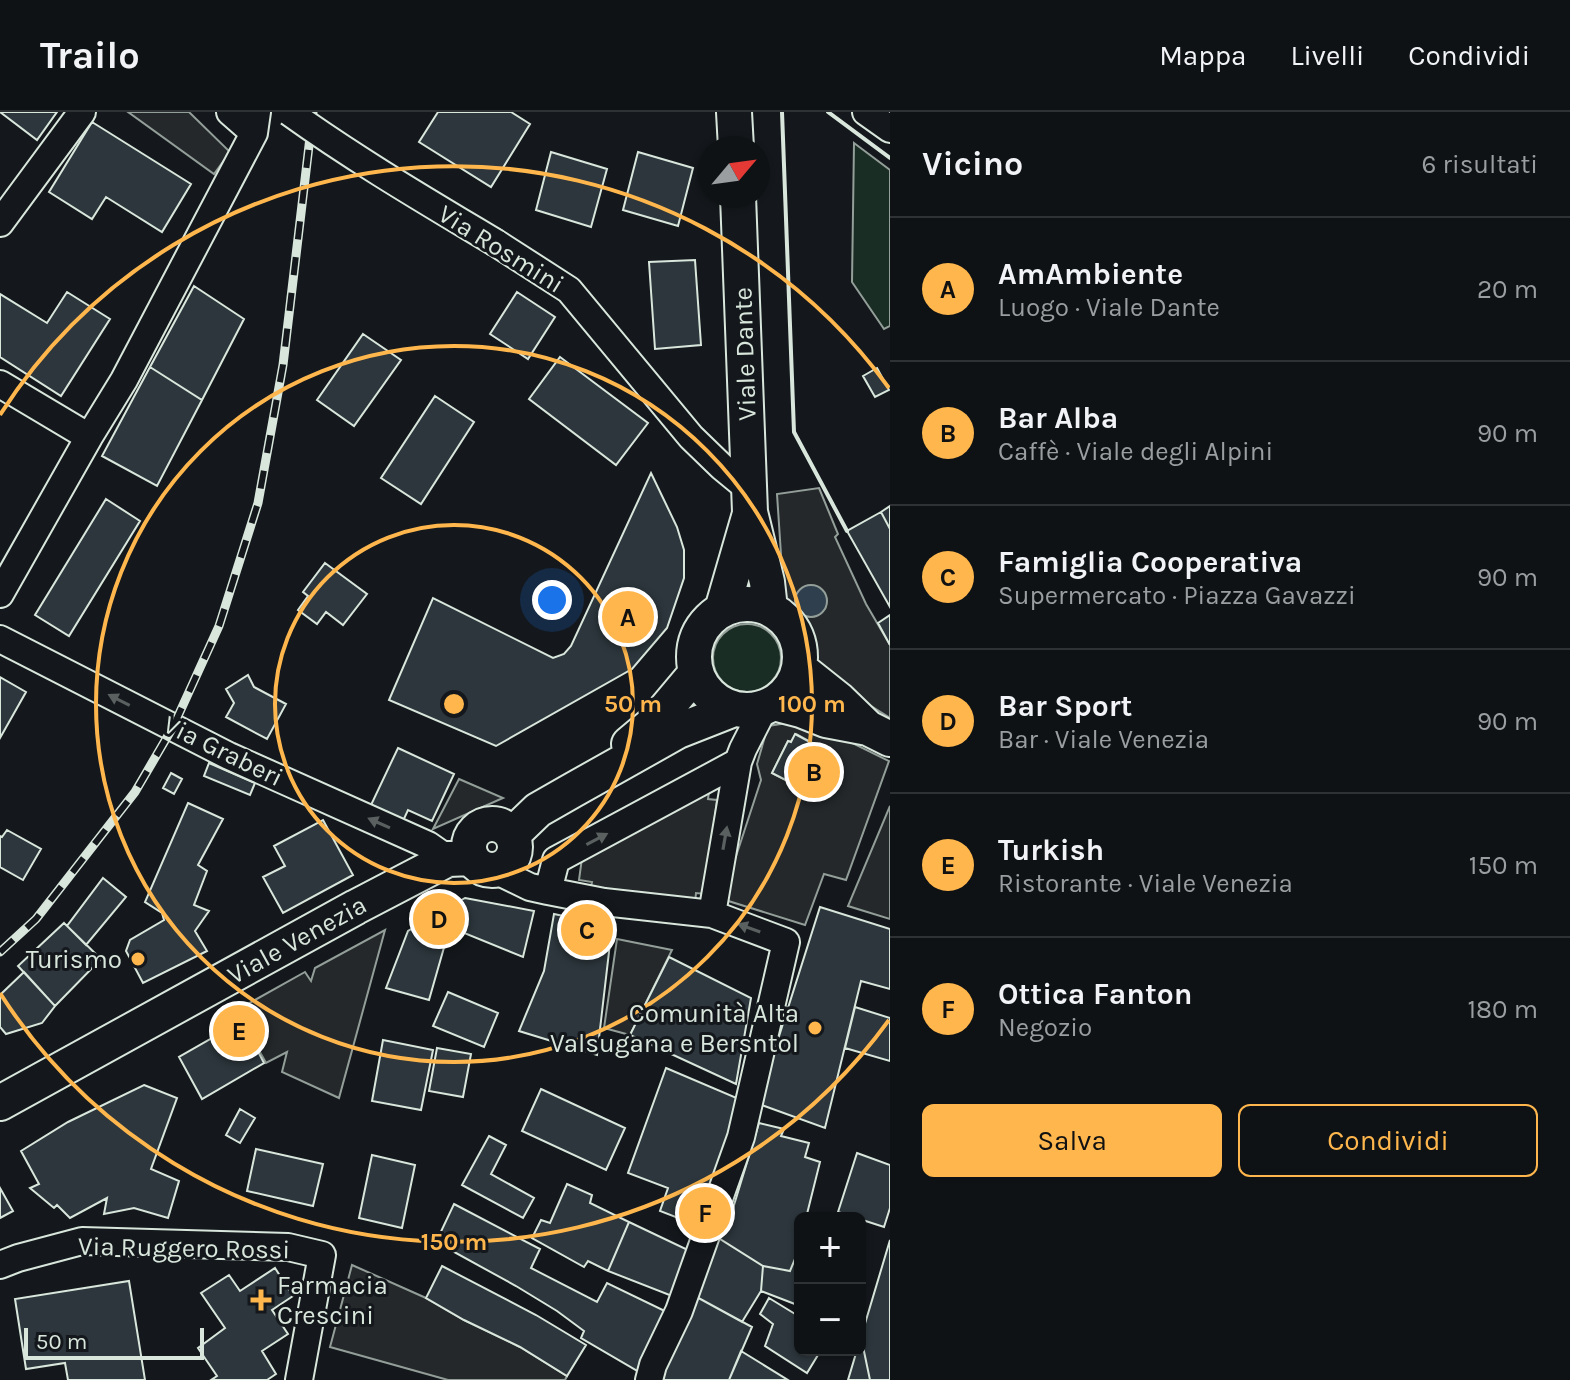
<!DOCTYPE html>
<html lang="it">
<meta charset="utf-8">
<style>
body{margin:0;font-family:Karla,sans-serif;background:#181b1e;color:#f1f3f6}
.controls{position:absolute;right:24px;bottom:24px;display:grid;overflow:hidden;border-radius:12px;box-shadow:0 2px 6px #0004}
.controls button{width:72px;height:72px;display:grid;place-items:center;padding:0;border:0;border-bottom:2px solid #2f3234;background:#0f1215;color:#f1f3f6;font:40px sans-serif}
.compass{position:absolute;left:698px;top:24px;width:72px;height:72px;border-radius:50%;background:#0f1215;box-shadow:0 2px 6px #0004;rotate:61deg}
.scale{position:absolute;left:24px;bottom:20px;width:180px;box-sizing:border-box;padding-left:8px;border:4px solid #d8e6dc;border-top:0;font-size:22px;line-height:28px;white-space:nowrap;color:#d8e6dc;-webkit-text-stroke:6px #14181c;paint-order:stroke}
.you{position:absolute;left:552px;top:488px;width:28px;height:28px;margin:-20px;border:6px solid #fff;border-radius:50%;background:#1a73e8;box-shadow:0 0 0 12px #1a73e833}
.badge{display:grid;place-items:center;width:52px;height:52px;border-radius:50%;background:#ffb74d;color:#111;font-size:26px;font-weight:700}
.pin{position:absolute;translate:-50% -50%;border:4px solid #fff;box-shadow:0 2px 8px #0006}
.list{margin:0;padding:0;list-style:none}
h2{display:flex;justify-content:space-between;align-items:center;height:104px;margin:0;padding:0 32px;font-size:34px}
h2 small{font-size:26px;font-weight:400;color:#9b9ea0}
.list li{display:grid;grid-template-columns:52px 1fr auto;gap:24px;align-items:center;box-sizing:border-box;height:144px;padding:0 32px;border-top:2px solid #2f3234}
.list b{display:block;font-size:30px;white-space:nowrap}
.list p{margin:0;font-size:26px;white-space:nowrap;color:#9b9ea0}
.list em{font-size:26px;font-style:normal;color:#9b9ea0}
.actions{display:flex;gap:16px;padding:24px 32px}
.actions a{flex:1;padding:18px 0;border:2px solid #ffb74d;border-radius:12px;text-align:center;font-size:28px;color:#ffb74d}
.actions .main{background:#ffb74d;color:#111}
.map{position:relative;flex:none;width:890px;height:1268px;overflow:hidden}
header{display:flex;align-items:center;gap:48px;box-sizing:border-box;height:112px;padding:0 40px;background:#0f1215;border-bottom:2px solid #2f3234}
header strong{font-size:38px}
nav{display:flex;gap:44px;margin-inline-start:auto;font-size:28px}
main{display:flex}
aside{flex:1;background:#0f1215}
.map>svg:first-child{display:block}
.green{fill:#1a2d24;stroke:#939e99;stroke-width:2}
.parking{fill:#24282b;stroke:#939e99;stroke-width:2;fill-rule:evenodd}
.water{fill:#2f3f4d;stroke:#939e99;stroke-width:2}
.building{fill:#2c363c;stroke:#d8e6dc;stroke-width:2}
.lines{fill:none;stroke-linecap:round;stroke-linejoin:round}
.minor-casing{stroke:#d8e6dc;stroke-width:30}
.major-casing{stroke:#d8e6dc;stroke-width:38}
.minor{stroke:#14181c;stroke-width:26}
.major{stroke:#14181c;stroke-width:34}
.rail-casing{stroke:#d8e6dc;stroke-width:9}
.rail{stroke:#14181c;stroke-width:6;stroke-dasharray:18;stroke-linecap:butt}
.minor-bridge-casing{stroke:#d8e6dc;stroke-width:30;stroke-linecap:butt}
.minor-bridge{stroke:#14181c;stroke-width:26}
.wall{stroke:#d8e6dc;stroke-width:4}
.oneway{fill:#59605f}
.ring{fill:none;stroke:#ffb74d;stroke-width:4}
.poi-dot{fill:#ffb74d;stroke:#14181c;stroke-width:3}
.labels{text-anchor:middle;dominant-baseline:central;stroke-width:6;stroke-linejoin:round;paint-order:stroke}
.street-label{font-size:26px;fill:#d8e6dc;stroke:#14181c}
.poi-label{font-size:26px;fill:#d8e6dc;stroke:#14181c;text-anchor:end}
.centre{fill:#ffb74d;stroke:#14181c;stroke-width:4}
.ring-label{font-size:24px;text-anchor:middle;font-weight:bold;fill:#ffb74d;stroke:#14181c;stroke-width:6;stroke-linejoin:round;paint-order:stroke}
</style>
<header>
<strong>Trailo</strong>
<nav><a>Mappa</a><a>Livelli</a><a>Condividi</a></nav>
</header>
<main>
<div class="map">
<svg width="890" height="1268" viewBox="0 0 890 1268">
<rect width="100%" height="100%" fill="#14181c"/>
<path class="green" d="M854,31L890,58V214L884,217L852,170Z
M713 546a34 34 0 1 1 68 0a34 34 0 1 1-68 0Z"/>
<path class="parking" d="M128,0H189L230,40L214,62Z
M819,376L838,422L835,425L866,492L890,533V606L804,552L797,524L785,503L777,382Z
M800,609L822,616L889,649L846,768L824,762L805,813L722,787L761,668L757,652L768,614ZM796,622L825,638L821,646L826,648L834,661L827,679L809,680L772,661L788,629L791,630Z
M459,667L503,686L433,717Z
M710,672L708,687L717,688L705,782L696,781L695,791L590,779L592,770L579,768L582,746Z
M890,694V807L848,794Z
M385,818L339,986L282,960L287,940L266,951L237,898L305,860L311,869L315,856Z
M617,827L672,838L630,923L604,916Z
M352,1153L426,1186L464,1208L520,1235L567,1264L565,1268H448L330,1235Z"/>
<path class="water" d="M795 489a16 16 0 1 1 32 0a16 16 0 1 1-32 0Z"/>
<path class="building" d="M0,0H57L37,28Z
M438,0H511L530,12L491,75L419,30Z
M92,10L191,72L162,120L106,85L92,107L49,80Z
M551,40L607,57L591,115L536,98Z
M638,40L693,56L678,114L623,98Z
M695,148L701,233L655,237L649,150Z
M194,174L244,207L202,288L150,255Z
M67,180L110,207L61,284L0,245V182L47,211Z
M517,180L555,205L528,247L490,222Z
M363,222L401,248L354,314L317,288Z
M560,245L648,311L616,353L529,287Z
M150,255L202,288L157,374L102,344Z
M877,256L889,278L875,285L863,264Z
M435,284L474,310L421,392L381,366Z
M651,361L677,415L684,438V466L667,516L632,557L496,634L389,588L433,486L553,546L564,542L571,534Z
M106,387L140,409L69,524L35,503Z
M890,394V417L881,400Z
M881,400L890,417V495L847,419Z
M325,451L367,482L343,513L326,500L317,512L298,498L308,484L303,480Z
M890,503V533L878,511Z
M248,563L254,575L286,592L267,627L226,605L234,591L226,577Z
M0,565L26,580L0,626Z
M795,622L825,638L821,646L826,648L834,661L827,679L809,680L772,661L788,629L791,630Z
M398,636L454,662L432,709L408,698L403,709L371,693Z
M209,651L255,671L250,683L204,664Z
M171,661L182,667L174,682L163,676Z
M188,691L223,707L198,753L207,759L194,793L209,799L195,819L207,839L143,871L126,839L130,828L164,808L162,801L145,790Z
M323,708L353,763L283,801L263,765L285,754L274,734Z
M7,718L41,737L23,768L0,755V724L2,725Z
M103,766L126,785L86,833L67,814Z
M465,786L534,799L523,845L462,820L447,825L429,888L386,876L408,819Z
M820,795L890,817V877L861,869L825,1016L759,992L774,940Z
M554,802L612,814L597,943L519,919L544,859Z
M64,811L101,847L55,894L18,854Z
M669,845L751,886L736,972L630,923Z
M24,860L55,894L42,911L6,922L0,915V883Z
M448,880L498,901L484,935L433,914Z
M855,895L890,906V949L845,936Z
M242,909L264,951L202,987L179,945Z
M383,928L433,938L421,998L372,989Z
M437,936L471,942L463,985L429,979Z
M666,956L739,987L704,1116L660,1099L668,1076L628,1061Z
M144,973L177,986L151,1057L179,1069L168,1106L134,1096L104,1102L107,1086L70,1106L57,1093L54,1096L30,1076L39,1072L21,1039L68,1010Z
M541,977L625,1016L606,1058L522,1019Z
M240,997L255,1006L240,1031L226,1023Z
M759,1011L784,1017L781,1024L809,1031L805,1045L820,1050L806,1106H800V1128L795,1147L790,1159L763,1154L717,1125L727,1116Z
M489,1024L506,1033L491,1062L534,1086L523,1106L462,1073Z
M256,1037L323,1052L313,1094L247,1079Z
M857,1041L890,1053V1096L884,1115L838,1100Z
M372,1043L415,1053L402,1116L359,1106Z
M567,1072L592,1083L590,1091L629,1110L608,1159L588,1149L584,1155L532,1126L541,1108L550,1111Z
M0,1076L13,1099L0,1106Z
M454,1092L540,1137L531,1156L597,1190L607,1171L671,1202L641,1261L581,1226L584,1219L557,1199L516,1174L436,1130Z
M629,1110L690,1139L672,1184L608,1159Z
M717,1125L763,1154L761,1179L742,1210L693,1183Z
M890,1128V1268H870L861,1225Z
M795,1147L800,1149V1194L761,1179L763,1154L790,1159Z
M442,1154L536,1203L586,1233L567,1264L520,1235L464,1208L426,1186Z
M275,1156L293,1184L272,1198L288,1222L262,1239L276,1262L267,1268H211L217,1264L198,1236L225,1216L201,1181L229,1163L240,1179Z
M129,1169L145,1268H68L65,1251L26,1257L15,1187Z
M693,1183L752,1215L729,1268H664L658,1262Z
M769,1186L800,1205V1238H821L807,1261L765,1234L773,1212L760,1202Z
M861,1225L870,1268H848L857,1238H860Z
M741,1239L788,1268H729Z"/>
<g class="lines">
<g class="minor-casing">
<path id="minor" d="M230,0L254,21
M866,0L890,17
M0,111L82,0
M496,131L569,178L691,325L722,355L750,378
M0,272L89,325
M0,482L89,325L124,268L254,21L257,0
M0,527L229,644L428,733L448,747
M495,758L530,775L548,779L604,790L712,802L786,830L741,1025L679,1199L653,1253L649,1268
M548,779L556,748L738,650
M712,802L738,650L743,637L764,596
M0,1153L18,1146L82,1129L288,1135L322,1143L299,1268"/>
</g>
<g class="major-casing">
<path id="major" d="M734,0L736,36
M738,84L750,400L767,470L770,497
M694 545a53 53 0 1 1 106 0a53 53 0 1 1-106 0Z
M722,498L749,405
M799,556L838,587L868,616
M774,591L801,598L826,608L868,616L890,627
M629,632L654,611L696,561
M469 735a23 23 0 1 1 46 0a23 23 0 1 1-46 0Z
M512,723L538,698L573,678L678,619L734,597
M0,991L356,795L448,747L472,746"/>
</g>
<use href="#minor" class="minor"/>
<use href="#major" class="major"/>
<g class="rail-casing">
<path id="rail" d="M0,840L36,807L135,680L173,615L219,514L258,391L283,253L313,0"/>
</g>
<use href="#rail" class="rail"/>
<g class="minor-bridge-casing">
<path id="minor-bridge" d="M289,0C356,48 426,89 496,131"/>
</g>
<use href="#minor-bridge" class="minor-bridge"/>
<path class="wall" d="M782,0L794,320L847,419
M828,0L890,46"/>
</g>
<defs><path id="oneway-solid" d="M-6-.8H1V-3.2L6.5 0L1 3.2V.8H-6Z" transform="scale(2)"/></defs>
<g class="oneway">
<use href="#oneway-solid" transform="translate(119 588) rotate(-153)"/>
<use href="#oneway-solid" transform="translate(379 711) rotate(-156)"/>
<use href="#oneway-solid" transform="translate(725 726) rotate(-80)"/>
<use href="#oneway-solid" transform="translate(597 727) rotate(-28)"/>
<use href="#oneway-solid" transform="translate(749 816) rotate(-160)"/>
</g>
<g class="ring">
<circle cx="454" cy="592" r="179"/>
<circle cx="454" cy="592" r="358"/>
<path d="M889 908A538 538 0 0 1 0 881M0 303A538 538 0 0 1 889 276"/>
</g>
<g class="poi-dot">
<circle cx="138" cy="847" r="8"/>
<circle cx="815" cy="916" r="8"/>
<path d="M257 1176h8v8h8v8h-8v8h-8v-8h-8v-8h8z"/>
</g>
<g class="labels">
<g class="street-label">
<text transform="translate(501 137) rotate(32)">Via Rosmini</text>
<text transform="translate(745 242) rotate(-92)">Viale Dante</text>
<text transform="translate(223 639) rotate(26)">Via Graberi</text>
<text transform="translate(297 828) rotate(-29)">Viale Venezia</text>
<text transform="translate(184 1136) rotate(1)">Via Ruggero Rossi</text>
</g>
<g class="poi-label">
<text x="122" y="847">Turismo</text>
<text x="799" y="901">Comunità Alta<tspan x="799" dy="30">Valsugana e Bersntol</tspan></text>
<text x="277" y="1173" text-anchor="start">Farmacia<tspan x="277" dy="30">Crescini</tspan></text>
</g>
</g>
<circle cx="454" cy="592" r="12" class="centre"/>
<g class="ring-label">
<text x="633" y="600">50 m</text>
<text x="812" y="600">100 m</text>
<text x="454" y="1138">150 m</text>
</g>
</svg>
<div class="controls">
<button>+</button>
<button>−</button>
</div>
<svg class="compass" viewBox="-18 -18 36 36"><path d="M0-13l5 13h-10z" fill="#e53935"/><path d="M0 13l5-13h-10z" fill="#9b9ea0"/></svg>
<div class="scale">50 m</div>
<div class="you"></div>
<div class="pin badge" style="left:628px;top:505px">A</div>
<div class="pin badge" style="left:814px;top:660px">B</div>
<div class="pin badge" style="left:587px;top:818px">C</div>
<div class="pin badge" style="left:439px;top:807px">D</div>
<div class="pin badge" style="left:239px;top:919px">E</div>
<div class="pin badge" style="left:705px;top:1101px">F</div>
</div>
<aside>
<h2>Vicino<small>6 risultati</small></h2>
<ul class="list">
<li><span class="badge">A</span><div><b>AmAmbiente</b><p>Luogo · Viale Dante</p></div><em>20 m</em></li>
<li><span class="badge">B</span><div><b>Bar Alba</b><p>Caffè · Viale degli Alpini</p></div><em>90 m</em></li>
<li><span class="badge">C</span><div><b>Famiglia Cooperativa</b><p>Supermercato · Piazza Gavazzi</p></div><em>90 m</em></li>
<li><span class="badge">D</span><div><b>Bar Sport</b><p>Bar · Viale Venezia</p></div><em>90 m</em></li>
<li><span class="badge">E</span><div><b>Turkish</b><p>Ristorante · Viale Venezia</p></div><em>150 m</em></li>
<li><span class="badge">F</span><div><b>Ottica Fanton</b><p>Negozio</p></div><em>180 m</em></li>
</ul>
<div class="actions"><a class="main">Salva</a><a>Condividi</a></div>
</aside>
</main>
